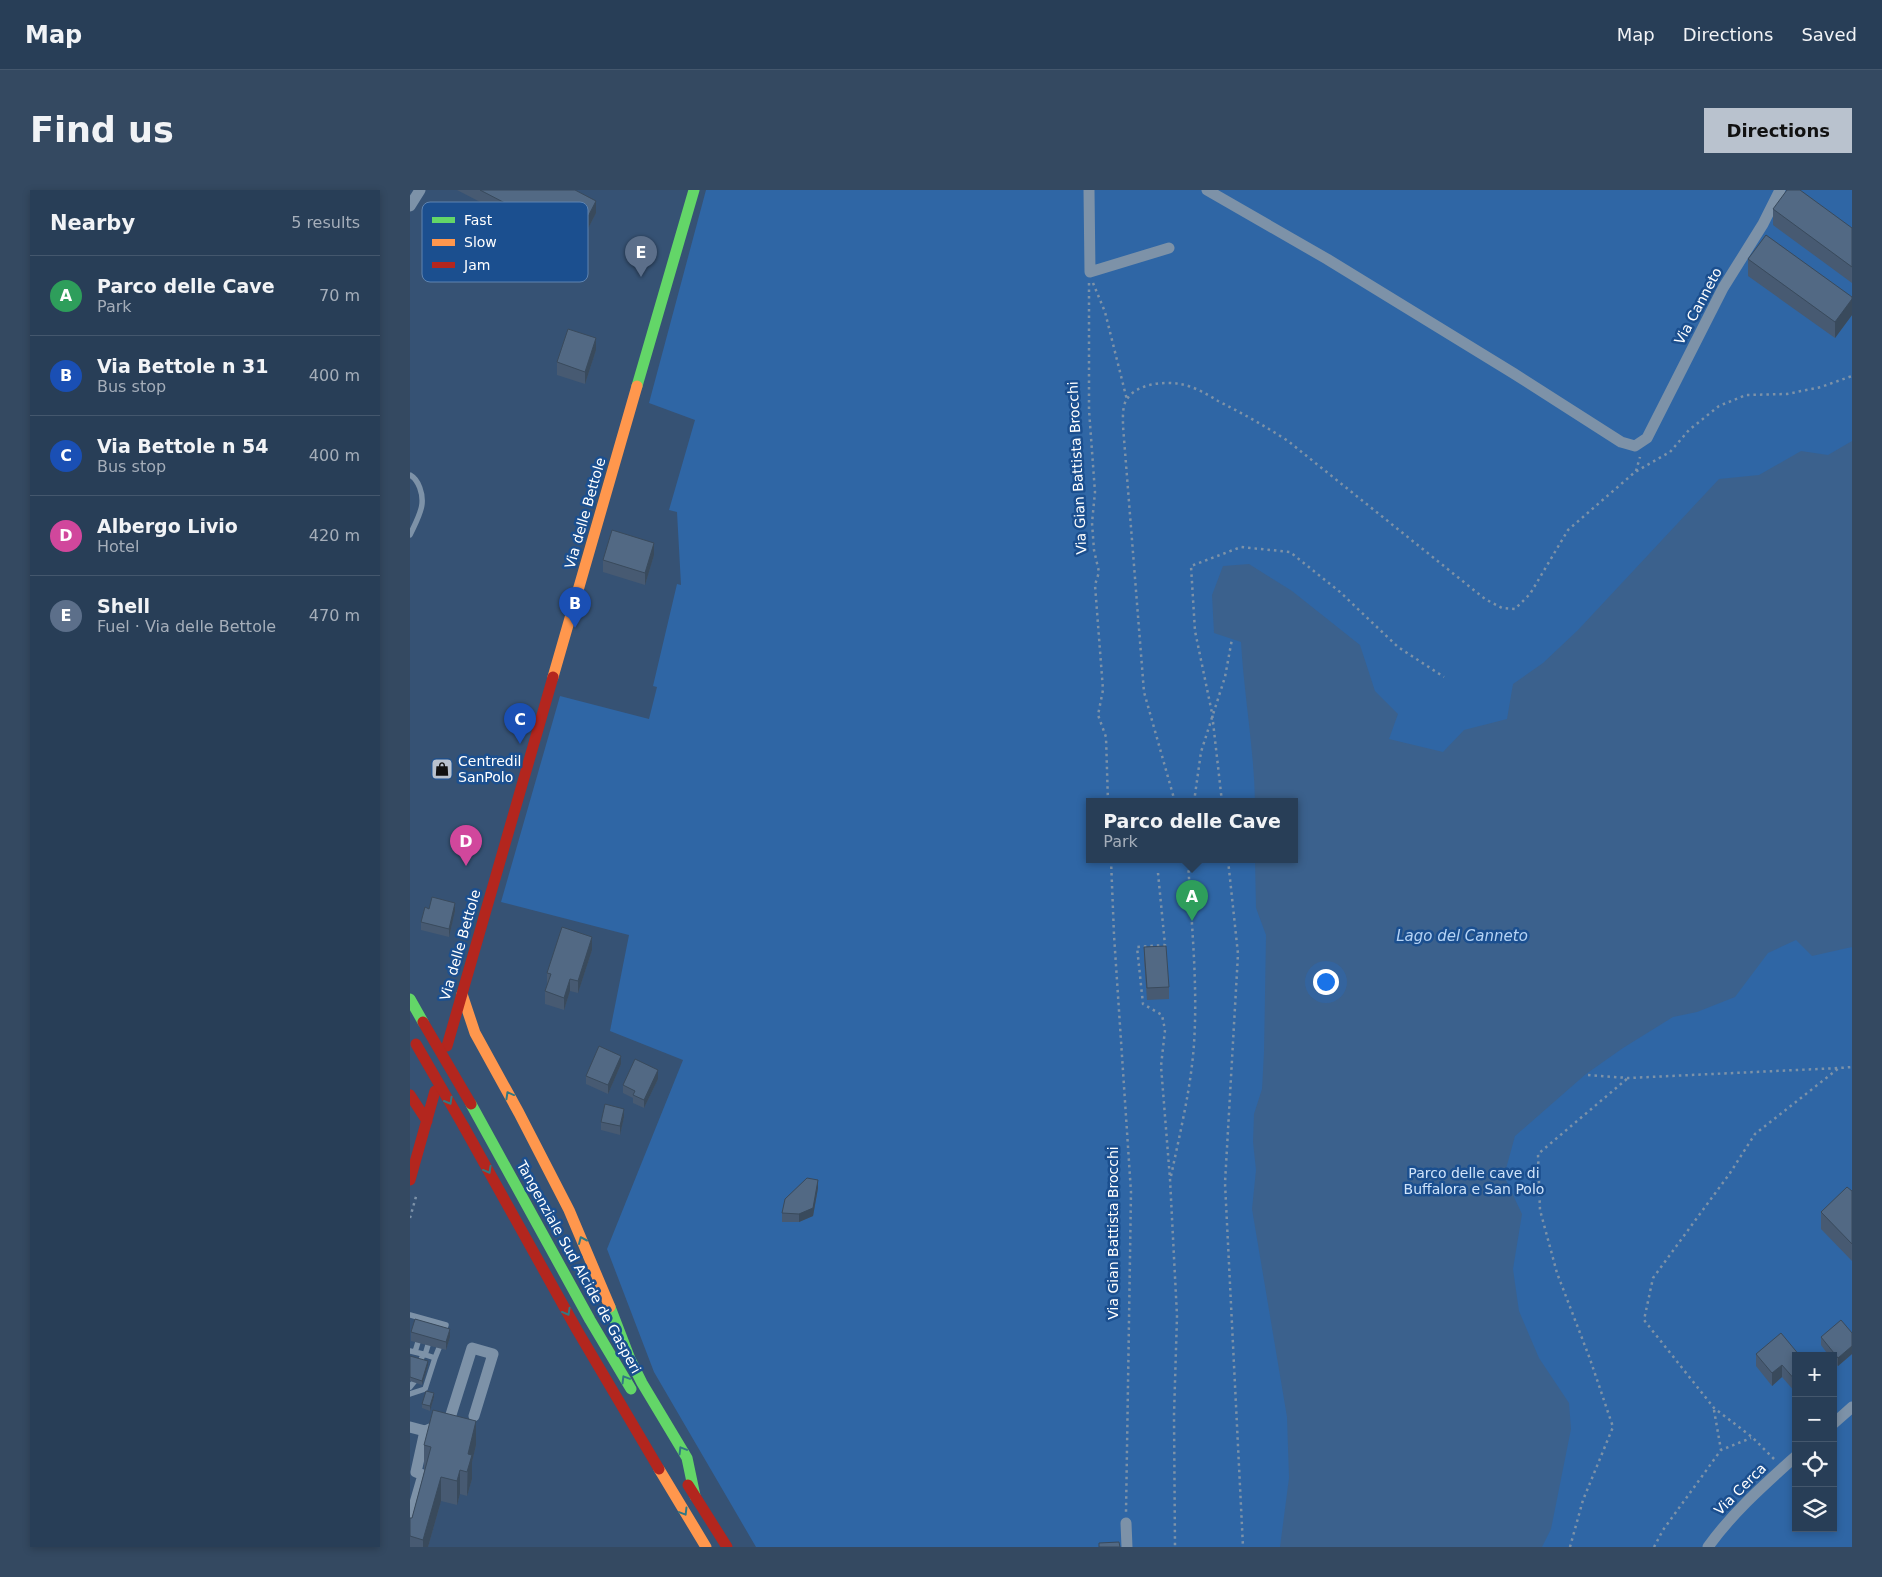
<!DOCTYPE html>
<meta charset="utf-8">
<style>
body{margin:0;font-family:"DejaVu Sans",sans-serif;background:#344961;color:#f1f3f6}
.controls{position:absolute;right:15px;bottom:15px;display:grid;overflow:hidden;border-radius:0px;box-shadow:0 2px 8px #0003}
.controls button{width:45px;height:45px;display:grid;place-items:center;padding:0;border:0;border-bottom:1px solid #44576d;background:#283e57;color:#f1f3f6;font:25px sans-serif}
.you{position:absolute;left:915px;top:791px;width:18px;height:18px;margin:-12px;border:4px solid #fff;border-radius:50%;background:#1a73e8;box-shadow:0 0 0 8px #1a73e833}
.badge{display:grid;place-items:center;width:32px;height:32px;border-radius:50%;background:#b9c2ce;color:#fff;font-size:16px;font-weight:700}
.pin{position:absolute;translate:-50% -41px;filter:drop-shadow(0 1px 2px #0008)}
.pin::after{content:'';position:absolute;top:26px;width:18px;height:15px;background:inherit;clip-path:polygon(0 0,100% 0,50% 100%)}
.popup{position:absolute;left:676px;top:608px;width:212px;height:65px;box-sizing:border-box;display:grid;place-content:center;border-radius:0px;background:#283e57;filter:drop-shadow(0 1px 4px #0005);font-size:16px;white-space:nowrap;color:#a5aeba}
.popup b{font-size:19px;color:#f1f3f6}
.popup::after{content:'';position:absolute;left:50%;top:100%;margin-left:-10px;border:10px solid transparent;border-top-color:#283e57}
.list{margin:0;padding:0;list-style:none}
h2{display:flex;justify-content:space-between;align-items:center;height:65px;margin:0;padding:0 20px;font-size:21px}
h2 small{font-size:16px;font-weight:400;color:#a5aeba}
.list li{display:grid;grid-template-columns:32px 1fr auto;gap:15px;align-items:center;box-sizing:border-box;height:80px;padding:0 20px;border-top:1px solid #44576d}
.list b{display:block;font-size:19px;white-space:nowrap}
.list p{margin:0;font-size:16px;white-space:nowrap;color:#a5aeba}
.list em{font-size:16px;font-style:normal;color:#a5aeba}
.icon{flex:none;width:28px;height:28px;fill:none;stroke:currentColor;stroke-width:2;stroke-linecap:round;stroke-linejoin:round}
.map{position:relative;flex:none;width:1442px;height:1357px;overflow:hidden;border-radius:0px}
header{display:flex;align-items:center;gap:30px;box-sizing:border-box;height:70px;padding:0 25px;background:#283e57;border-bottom:1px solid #44576d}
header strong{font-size:24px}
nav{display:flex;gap:28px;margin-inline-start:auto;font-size:18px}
.intro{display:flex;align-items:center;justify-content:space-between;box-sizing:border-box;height:120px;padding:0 30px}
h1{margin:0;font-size:35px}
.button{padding:12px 22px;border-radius:0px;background:#b9c2ce;color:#111;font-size:18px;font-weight:700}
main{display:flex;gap:30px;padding:0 30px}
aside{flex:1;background:#283e57;border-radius:0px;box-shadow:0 2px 8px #0003}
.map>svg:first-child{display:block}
.green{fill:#2f66a5;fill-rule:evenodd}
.water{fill:#3b618d}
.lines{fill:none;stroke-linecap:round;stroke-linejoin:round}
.path{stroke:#7d92a8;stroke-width:2.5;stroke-dasharray:2.5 4;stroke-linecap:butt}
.lane{stroke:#7d92a8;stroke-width:5.5}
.street{stroke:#7d92a8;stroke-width:11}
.fast{stroke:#63d668;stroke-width:11}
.slow{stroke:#ff974d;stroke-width:11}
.jam{stroke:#b3261e;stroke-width:11}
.jam-bridge{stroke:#b3261e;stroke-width:11}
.wall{fill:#475a72}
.shaded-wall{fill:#394a5c}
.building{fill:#526984;stroke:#394a5c}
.oneway{stroke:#317883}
.labels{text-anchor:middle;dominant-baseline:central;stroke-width:5;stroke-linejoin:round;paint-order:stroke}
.street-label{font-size:14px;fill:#fff;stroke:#1b4f8f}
.poi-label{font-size:14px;fill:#fff;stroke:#1b4f8f;text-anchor:start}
.park-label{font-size:14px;fill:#cfe3fa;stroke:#1b4f8f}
.water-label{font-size:15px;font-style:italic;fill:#b5d3f5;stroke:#1b4f8f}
.key{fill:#1b4f8f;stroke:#5f84b1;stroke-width:1}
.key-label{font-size:14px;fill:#fff}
</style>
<header>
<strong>Map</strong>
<nav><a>Map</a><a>Directions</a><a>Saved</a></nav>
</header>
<div class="intro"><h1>Find us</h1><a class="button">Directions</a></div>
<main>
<aside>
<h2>Nearby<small>5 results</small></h2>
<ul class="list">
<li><span class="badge" style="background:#2e9e5b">A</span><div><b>Parco delle Cave</b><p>Park</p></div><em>70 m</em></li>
<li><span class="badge" style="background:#1a4fb4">B</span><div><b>Via Bettole n 31</b><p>Bus stop</p></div><em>400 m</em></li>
<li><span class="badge" style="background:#1a4fb4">C</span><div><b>Via Bettole n 54</b><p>Bus stop</p></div><em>400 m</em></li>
<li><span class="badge" style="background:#d1479c">D</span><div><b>Albergo Livio</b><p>Hotel</p></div><em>420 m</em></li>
<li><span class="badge" style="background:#5c6f8a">E</span><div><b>Shell</b><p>Fuel · Via delle Bettole</p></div><em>470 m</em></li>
</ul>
</aside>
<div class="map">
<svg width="1442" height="1357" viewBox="0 0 1442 1357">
<rect width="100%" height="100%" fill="#365274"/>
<path class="green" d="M296,0H1442V1357H346L244,1182L197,1059L273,870L200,841L219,745L91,712L150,506L239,529L247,497L243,496L267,394L271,395L267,322L259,320L285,230L239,213ZM680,612H884V670H680ZM1386,1166H1423V1338H1386Z"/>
<path class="water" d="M1442,251V757L1402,766L1386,750L1358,763L1325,807L1287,822L1263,827L1213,858L1176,884L1105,946L1094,986L1112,1024L1103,1079L1109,1121L1129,1168L1159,1213L1161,1239L1141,1339L1132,1357H870L879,1288L877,1227L842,1019L846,980L843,952L844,924L852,899L854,862L856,745L846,718L845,670H884V612H845C844,558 834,505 831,452L804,443L802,405L813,376L839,374L882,401L950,455L965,501L988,524L979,549L1033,562L1054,540L1097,529L1103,494L1133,473L1168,440L1309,289L1349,285L1391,261L1418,265Z"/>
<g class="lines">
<path class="path" d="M679,93V220L685,302L682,333L684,360L689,382L685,395L693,500L688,525L696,547L698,612
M683,93L695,122L717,210
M1226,281L1230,267
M765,612L734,502L713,236C713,228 712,216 717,209C727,194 753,191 770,194C783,196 797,204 808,211C832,223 855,236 878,251L1075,409L1092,418L1105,419L1120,404L1158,340L1225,282L1260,262L1279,240L1309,216L1336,205L1377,204L1411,197L1442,186
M784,612L791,562L815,487L822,449
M812,612L802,523L785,441L781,376L831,357L880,362L930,402L988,457L1034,487
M701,670L704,745L721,1002L716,1323
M818,670L828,764L815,993L833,1357
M748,683L755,755L727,757L733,814L752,825L755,840L751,876L760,989L767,1126L764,1225L765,1357
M1178,885L1218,888L1429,878
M761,986C770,943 781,898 784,854C788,792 781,731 778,670
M0,1028L7,1003
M1304,1220L1311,1260
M1364,1269L1342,1247L1304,1218L1234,1130L1243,1088L1320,983L1345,944L1429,878L1442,877
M1160,1357L1173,1310L1203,1237L1180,1169L1147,1083L1130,1020L1128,964L1218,888
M1244,1357L1253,1340L1311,1260L1341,1248"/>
<path class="lane" d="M0,285C9,290 13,304 12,314C11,324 4,336 0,345
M0,1125L36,1135L33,1143
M0,1161L13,1164L10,1173
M5,1162L8,1152
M15,1165L18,1155
M25,1168L29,1158
M0,1197L4,1192
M0,1204L15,1199L25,1168L13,1164"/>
<path class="street" d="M679,0L680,82L759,58
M797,0L917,69L1103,183L1211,252L1225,256L1237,248L1313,98L1353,34L1370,0
M0,16L10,0
M1423,1234L1442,1217
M0,1237L15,1241L39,1231L62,1158L83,1164L64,1226
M0,1330L13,1285L6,1282L15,1241
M716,1333L717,1357
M1298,1357C1322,1323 1355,1294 1386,1266"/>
<path class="fast" d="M227,196L284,0
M0,809L13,832
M61,914L180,1130L221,1199
M200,1117L220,1169L232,1193L277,1268L285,1306"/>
<path class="slow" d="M143,487L227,196
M52,804L65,843L109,923L159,1020L200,1117
M249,1279L296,1357"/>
<path class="jam" d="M37,856L143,487
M0,905L17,931
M54,937L167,1140L249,1279
M0,990L25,901
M278,1295L317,1357"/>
<path class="jam-bridge" d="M13,832L61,914
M6,854L54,937"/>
</g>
<path class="wall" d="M47,0H165L186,23L166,62Z
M1363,19L1442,38V93L1363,35Z
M1338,69L1442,107V125L1425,148L1338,86Z
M186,160L175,194L147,185V172Z
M244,365L235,395L193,382V370Z
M19,719L45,721L39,747L11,740V732Z
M734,757L759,797V809L737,810L734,769Z
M182,760L168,803L160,801L154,820L135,814V801L137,795V783Z
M211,874L198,904L176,894V886Z
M248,889L234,918L223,913V908L213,903V895Z
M214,927L210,945L191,940V932Z
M408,998L403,1026L389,1032H372V1023Z
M1442,1001V1071L1411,1039V1022Z
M1,1142L40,1147L36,1160L1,1151Z
M1442,1143V1164L1428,1176L1423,1171V1166H1419L1411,1155V1147Z
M1346,1164L1386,1166V1203L1372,1187L1362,1196L1346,1176Z
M0,1166L18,1175L12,1195L0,1191Z
M24,1207L20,1221L12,1218V1214Z
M14,1255H66L62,1272V1289L57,1306L50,1304L47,1315L31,1311L18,1357H0V1328H2L15,1279H14Z"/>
<path class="shaded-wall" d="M186,11V23L166,62V50Z
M1442,109V125L1425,148V132Z
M186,148V160L175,194V182Z
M244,353V365L235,395V383Z
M45,713V721L39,747V739Z
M182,747V760L168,803V791Z
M160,789V801L154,820V808Z
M211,866V874L198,904V895Z
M248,880V889L234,918V910Z
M214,919V927L210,945V936Z
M408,990V998L403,1026L389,1032V1024Z
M40,1139V1147L36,1160V1152Z
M1442,1156V1164L1428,1176V1168Z
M18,1171V1175L12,1195V1191Z
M1372,1175V1187L1362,1196V1183Z
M24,1203V1207L20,1221V1216Z
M66,1231V1255L62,1272V1289L57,1306L58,1264Z
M50,1280V1304L47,1315V1291Z
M31,1287V1311L18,1357H13V1350Z"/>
<path class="building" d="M70,0H165L186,11L166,50Z
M1377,0H1390L1442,38V77L1363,19Z
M1356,45L1442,107V109L1425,132L1338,69Z
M158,139L186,148L175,182L147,172Z
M202,340L244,353L235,383L193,370Z
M22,707L45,713L39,739L11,732L15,717L19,719Z
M152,737L182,747L168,791L160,789L154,808L135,801L141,784L137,783Z
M756,756L759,797L737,798L734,757Z
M189,856L211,866L198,895L176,886Z
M225,869L248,880L234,910L223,905L225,901L213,895Z
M195,914L214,919L210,936L191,932Z
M397,988L408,990L403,1018L389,1024L372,1023L375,1009Z
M1437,997L1442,1001V1054L1411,1022Z
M5,1129L40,1139L36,1152L1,1142Z
M1431,1130L1442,1143V1156L1428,1168L1411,1147Z
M1371,1143L1390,1166H1386V1191L1372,1175L1362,1183L1346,1164Z
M0,1166L18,1171L12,1191L0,1187Z
M16,1201L24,1203L20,1216L12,1214Z
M23,1220L66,1231L58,1264L62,1265L57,1282L50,1280L47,1291L31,1287L13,1350L0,1346V1328H2L21,1257L14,1255Z
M709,1352L710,1357H689V1353Z"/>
<defs><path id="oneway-chevron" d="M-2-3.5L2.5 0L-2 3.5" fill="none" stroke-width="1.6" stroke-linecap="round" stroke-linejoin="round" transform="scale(1.25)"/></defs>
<g class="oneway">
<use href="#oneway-chevron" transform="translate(99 905) rotate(-119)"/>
<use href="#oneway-chevron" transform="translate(39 911) rotate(60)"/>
<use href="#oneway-chevron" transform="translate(78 980) rotate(61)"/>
<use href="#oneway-chevron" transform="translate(172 1050) rotate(-114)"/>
<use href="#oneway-chevron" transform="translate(157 1122) rotate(61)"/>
<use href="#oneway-chevron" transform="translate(215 1189) rotate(-121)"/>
<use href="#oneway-chevron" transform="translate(272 1260) rotate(-121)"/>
<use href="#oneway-chevron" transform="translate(274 1322) rotate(59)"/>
</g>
<defs>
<g id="shop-square" transform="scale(1.125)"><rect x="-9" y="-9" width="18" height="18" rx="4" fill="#b9c2ce" stroke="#1b4f8f"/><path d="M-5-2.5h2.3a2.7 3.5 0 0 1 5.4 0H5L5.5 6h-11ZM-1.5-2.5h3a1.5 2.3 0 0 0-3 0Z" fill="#111"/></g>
</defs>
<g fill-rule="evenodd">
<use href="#shop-square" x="32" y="579"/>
</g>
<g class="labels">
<g class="street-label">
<text transform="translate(1288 116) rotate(-62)">Via Canneto</text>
<text transform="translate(667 278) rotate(-93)">Via Gian Battista Brocchi</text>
<text transform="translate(175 323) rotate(-74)">Via delle Bettole</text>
<text transform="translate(50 755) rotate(-74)">Via delle Bettole</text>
<text transform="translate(703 1043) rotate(-90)">Via Gian Battista Brocchi</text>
<text transform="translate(169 1077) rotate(61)">Tangenziale Sud Alcide de Gasperi</text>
<text transform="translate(1330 1299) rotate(-45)">Via Cerca</text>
</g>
<g class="poi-label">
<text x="48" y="571">Centredil<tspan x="48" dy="16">SanPolo</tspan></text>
</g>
<g class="park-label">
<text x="1064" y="983">Parco delle cave di<tspan x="1064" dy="16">Buffalora e San Polo</tspan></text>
</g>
<g class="water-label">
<text x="1052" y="746">Lago del Canneto</text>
</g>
</g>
<rect x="12" y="12" width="166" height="80" rx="8" class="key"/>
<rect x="22" y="27" width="23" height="6" fill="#63d668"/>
<rect x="22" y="49" width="23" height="7" fill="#ff974d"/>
<rect x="22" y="72" width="23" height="6" fill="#b3261e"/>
<g class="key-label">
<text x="54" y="35">Fast</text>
<text x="54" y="57">Slow</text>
<text x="54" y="80">Jam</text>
</g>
</svg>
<div class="controls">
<button>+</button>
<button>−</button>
<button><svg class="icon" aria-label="locate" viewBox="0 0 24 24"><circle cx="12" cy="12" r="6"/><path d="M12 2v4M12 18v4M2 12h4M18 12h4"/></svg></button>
<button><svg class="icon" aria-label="layers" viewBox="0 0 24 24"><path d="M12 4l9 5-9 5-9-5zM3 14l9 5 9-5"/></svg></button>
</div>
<div class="you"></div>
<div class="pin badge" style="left:782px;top:731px;background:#2e9e5b">A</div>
<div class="popup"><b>Parco delle Cave</b>Park</div>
<div class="pin badge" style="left:165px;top:438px;background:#1a4fb4">B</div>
<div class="pin badge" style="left:110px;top:554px;background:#1a4fb4">C</div>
<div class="pin badge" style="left:56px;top:676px;background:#d1479c">D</div>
<div class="pin badge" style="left:231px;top:87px;background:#5c6f8a">E</div>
</div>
</main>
